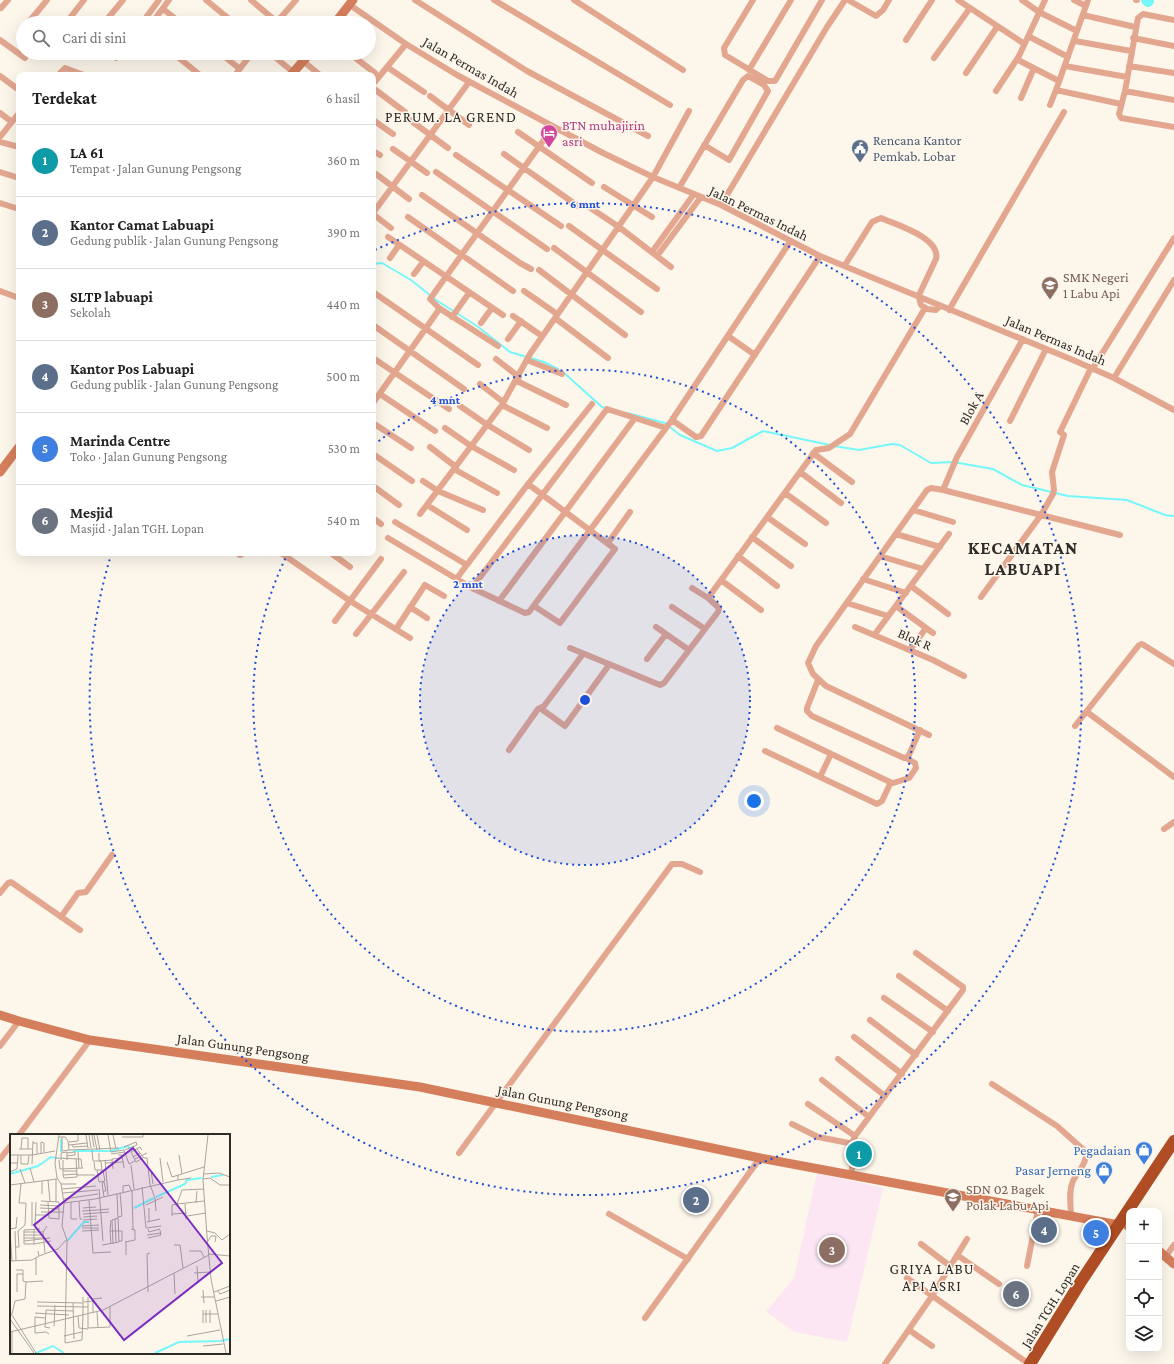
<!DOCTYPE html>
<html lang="id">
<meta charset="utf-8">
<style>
body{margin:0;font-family:"Crimson Pro",serif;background:#f2f2f2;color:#222}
.controls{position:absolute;right:12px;bottom:12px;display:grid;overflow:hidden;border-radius:8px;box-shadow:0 4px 16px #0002}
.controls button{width:36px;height:36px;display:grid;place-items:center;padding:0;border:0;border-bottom:1px solid #e0e0e0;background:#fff;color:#222;font:20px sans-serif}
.you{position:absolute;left:754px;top:801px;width:14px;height:14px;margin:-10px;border:3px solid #fff;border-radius:50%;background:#1a73e8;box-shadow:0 0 0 6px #1a73e833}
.badge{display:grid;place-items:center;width:26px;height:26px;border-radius:50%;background:#437b12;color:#fff;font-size:13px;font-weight:700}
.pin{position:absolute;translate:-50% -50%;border:2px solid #fff;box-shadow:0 1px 4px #0006}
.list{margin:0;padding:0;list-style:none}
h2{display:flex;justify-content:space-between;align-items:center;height:52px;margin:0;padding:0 16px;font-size:17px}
h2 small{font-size:13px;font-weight:400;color:#767676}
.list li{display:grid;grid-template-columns:26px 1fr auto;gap:12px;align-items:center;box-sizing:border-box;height:72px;padding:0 16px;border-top:1px solid #e0e0e0}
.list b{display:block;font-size:15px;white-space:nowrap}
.list p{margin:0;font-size:13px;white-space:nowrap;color:#767676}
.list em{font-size:13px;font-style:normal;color:#767676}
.icon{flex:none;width:22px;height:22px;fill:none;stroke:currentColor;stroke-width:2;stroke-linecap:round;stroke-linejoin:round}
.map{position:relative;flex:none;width:1174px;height:1364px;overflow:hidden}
.search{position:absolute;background:#fff;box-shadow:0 4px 16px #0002;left:16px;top:16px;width:360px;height:44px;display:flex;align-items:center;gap:10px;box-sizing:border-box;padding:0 14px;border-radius:22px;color:#767676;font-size:15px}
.panel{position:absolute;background:#fff;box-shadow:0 4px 16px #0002;left:16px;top:72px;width:360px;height:484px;border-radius:8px}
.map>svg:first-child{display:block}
.education{fill:#fce6f4}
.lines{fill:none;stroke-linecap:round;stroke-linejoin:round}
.stream{stroke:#76f7fa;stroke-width:2}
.river{stroke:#76f7fa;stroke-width:12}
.street{stroke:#e3a790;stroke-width:6}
.secondary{stroke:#d57e5c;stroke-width:9}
.highway{stroke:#af4d24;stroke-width:12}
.ring{fill:none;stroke:#1d4ed8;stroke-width:2;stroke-dasharray:2 4}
.labels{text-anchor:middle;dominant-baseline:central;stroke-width:3;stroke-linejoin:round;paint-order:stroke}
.street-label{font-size:14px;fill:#2e2c28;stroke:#fdf6eb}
.hotel-label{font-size:14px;fill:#b23c85;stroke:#fdf6eb;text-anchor:start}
.service-label{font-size:14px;fill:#4e5e75;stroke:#fdf6eb;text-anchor:start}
.education-label{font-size:14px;fill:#785e54;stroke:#fdf6eb;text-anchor:start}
.shop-label{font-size:14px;fill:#366cbe;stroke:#fdf6eb;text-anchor:end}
.neighbourhood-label{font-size:15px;letter-spacing:1px;fill:#2e2c28;stroke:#fdf6eb}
.district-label{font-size:18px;font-weight:bold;letter-spacing:1px;fill:#2e2c28;stroke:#fdf6eb}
.inset-river{fill:none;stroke:#76f7fa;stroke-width:2}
.inset-road{fill:none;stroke:#aaa59d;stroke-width:1}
.view{fill:#7b2cbf;fill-opacity:0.15;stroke:#7b2cbf;stroke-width:2}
.inset-edge{fill:none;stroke:#2e2c28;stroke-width:2}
.centre{fill:#1d4ed8;stroke:#fdf6eb;stroke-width:2}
.ring-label{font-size:12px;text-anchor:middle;font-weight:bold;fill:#1d4ed8;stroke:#fdf6eb;stroke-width:3;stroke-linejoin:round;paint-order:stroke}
</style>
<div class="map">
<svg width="1174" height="1364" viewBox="0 0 1174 1364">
<rect width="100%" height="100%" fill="#fdf6eb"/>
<path class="education" d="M817,1173L883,1188L847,1342L795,1332L766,1312L794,1278Z"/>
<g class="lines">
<path class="stream" d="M373,264L382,263L411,280L436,300L477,326L510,352L544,362L558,369
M563,372L602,407L606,408
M627,413L665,423L680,435L717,451L732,448L763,431L830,445
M834,446L859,450L892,444L900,445L931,463L953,462L993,469L1022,485L1068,496L1127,500L1165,515L1174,516"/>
<path class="river" d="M1147,0L1148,1"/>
<path class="street" d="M206,0L234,23
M251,0L277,22
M415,0L527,71L648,136
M494,0L670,105
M574,0L683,70
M753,0L724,48L725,55L768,81H775L822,0
M848,0L876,16L883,10L889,0
M958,0L1023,43
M1022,0L1039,12
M1074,0L1086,6
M1088,0L1056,90L1121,104
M1136,0H1137
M350,5L406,44L457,75L603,153L653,177L721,205L820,256L1073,360L1114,378L1174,410
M1,8L8,0
M163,9L181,23
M1043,14L1077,31
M1083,15L1135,27
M1174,20L1143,14L1138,18L1125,91L1119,114L1121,118L1174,127
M28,23L47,0
M66,23L84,0
M104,23L123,0
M142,23L159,0
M152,23L169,0
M276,23L296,0
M1030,37L1068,57
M1133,38L1174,46
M0,40L25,58
M906,40L932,0
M1075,41L1131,51
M173,53L200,75
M220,53L240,69
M270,53L293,72
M349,53L375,73
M116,58L120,53
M934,58L970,8
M303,61L320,75
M1020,61L1059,81
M1065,66L1127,77
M1129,66L1174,73
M387,67L424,92
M749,70L791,0
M966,73L997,27
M58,75L65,68L84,75
M235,75L252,53
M0,76L19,90
M373,84L406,44
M373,88L405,112
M996,91L1019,56L1045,0
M1125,91L1174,100
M430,96L469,125
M1021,98L1034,68
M1050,105L1056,90
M0,113L12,122
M373,120L393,134
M410,120L448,148
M518,132L592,183
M0,137L19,113
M0,142L19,147
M393,149L427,173
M373,151L380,155
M504,154L578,206
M456,155L561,226
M0,172L19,178
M436,172L547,249
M376,174L409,199
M604,187L652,217
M679,188L743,80L748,76L764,85L768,91L729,160L704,145
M422,195L520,263L531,269
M0,203L19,209
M586,205L619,227L671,267
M721,205L827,27L845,0
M373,213L469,82
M373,214L391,228
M408,217L513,291
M569,226L657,289
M388,237L503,315
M554,248L641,312
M652,252L694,194
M657,256L701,197
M390,258L399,245
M845,265L872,222L881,218C897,225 941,238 936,259L918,297
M539,270L625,335
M414,274L423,262
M0,291L19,298
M524,291L557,314
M373,292L478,365
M919,298L921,305L927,309L936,310L940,306
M439,308L498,346
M949,310L1064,112
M513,316L542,336
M452,317L469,293
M555,318L608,358
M481,323L492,308
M373,325L464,389
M728,336L755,355
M508,339L521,321
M373,358L449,409
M496,359L519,377
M527,360L562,374
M1093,368L1174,238
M1114,378L1174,280
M517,381L566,405
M480,384L503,402
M380,394L435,431
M373,403L438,311L439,308L430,299L553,127
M502,405L547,428
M460,406L486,424L529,450
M672,420L696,437L701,436L820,256
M1010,421L1046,349
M373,423L411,448
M445,428L471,446L514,470
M430,447L456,467
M813,453L852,482
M373,454L412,481
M454,469L497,493
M800,472L841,503
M423,481L438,491L483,510
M373,486L399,505
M943,490L957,457L1023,339
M785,493L826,523
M427,505L467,530
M913,510L953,522
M420,514L502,405L530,354L653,177L689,111
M767,517L805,544
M373,518L381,524
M395,522L467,565
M896,534L940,547
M752,537L791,566
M388,538L472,588L525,613L529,612L672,420L790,242
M608,543L630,512
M237,553L240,555L244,553
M281,553L350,601L410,638
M331,553L350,567
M738,556L777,586
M880,556L923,569
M457,578L528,484
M863,579L906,593
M721,580L761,610
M911,586L948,614
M472,588L607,409L666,428
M981,597L1041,515L1053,494L1054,490L1052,472L1064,435L1060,432L1091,368
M708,598L816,450L829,448L850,434L925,308
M499,601L635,418
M847,603L888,616
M534,606L560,623L615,549L528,484L592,404
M896,606L933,633
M410,607L427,618
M672,607L705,629
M335,621L381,559
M656,627L689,650
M855,627L933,660L964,676
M396,629L425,585L444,596
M356,634L404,572
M875,634L949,534
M570,648L660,685L664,683L718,612L719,608L708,598L692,588
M910,650L926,628
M647,659L666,634
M818,680L807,708V711L812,716L904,758L908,757L920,730
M540,708L565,726L609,665
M1087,712L1174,777
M1075,726L1139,645L1142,644L1174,664
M777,728L892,783
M929,735L826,686L813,674L808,663L816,646L927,490L931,488L943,490L1120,535
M509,750L538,709L544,706L583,654
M765,751L877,804L882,801L890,784L909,778L916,768L915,763L906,758
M820,777L831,754
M1164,829L1174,822
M0,893L8,883L11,882L80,930
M61,917L78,893L86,892L112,855
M899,976L948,1011
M884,998L933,1032
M870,1020L916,1055
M854,1037L902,1074
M0,1046L19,1021
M838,1059L885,1096
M822,1080L869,1117
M992,1084L1057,1126L1085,1151C1089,1162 1077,1172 1073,1181C1068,1192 1071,1205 1071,1216
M808,1104L855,1136
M792,1124L818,1137L854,1144
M19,1135L90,1040
M459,1153L672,864H682L700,872
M0,1159L11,1145
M851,1174L855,1150L853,1141L855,1136L963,990V987L916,953
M609,1214L688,1259
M921,1244L950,1266
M957,1255L999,1284
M1166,1256L1174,1245
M1027,1266L1038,1210
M907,1278L1029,1364
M645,1318L760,1158
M909,1330L932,1346
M885,1364L932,1296L967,1239"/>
<path class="secondary" d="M335,23L353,0
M291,75L310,53
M0,472L19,447
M0,1015L19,1021L90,1040L420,1087L760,1158L1119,1225
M1122,1221L1129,1227
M1159,1251L1174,1264"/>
<path class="highway" d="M1030,1364L1080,1283L1174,1141"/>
</g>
<circle cx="585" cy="700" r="165" fill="#1d4ed8" fill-opacity=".12"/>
<g class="ring">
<circle cx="585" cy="700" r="165"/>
<path d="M374 445A331 331 0 1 1 287 555"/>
<path d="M375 250A496 496 0 1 1 111 555"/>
</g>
<defs>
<g id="hotel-pin" transform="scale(0.9)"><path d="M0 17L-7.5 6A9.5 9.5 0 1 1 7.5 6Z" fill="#d1479c" stroke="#fdf6eb"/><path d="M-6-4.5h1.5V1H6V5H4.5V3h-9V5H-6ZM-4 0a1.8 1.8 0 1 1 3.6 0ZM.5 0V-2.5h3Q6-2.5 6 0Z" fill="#fff"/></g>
<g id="civic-pin" transform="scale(0.9)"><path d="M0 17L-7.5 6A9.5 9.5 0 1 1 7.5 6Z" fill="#5c6f8a" stroke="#fdf6eb"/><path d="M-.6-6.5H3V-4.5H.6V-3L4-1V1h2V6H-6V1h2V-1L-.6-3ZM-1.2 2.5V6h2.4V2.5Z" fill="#fff"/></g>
<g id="school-pin" transform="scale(0.9)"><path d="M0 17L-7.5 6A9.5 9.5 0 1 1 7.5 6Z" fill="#8d6e63" stroke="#fdf6eb"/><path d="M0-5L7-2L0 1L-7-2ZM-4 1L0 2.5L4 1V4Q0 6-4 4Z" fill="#fff"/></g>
<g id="shop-pin" transform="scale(0.9)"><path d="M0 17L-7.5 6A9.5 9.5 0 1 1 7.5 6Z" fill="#3f7fe0" stroke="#fdf6eb"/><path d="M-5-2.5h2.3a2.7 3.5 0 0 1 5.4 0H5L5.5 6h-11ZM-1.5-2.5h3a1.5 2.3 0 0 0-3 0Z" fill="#fff"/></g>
</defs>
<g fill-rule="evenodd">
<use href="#hotel-pin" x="549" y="133"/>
<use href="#civic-pin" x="860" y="148"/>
<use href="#school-pin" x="1050" y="285"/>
<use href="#shop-pin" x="1144" y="1150"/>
<use href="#shop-pin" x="1104" y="1170"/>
<use href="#school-pin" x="953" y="1197"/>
</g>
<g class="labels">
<g class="street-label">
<text transform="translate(471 67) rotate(30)">Jalan Permas Indah</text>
<text transform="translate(759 213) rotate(26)">Jalan Permas Indah</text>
<text transform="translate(1056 340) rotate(23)">Jalan Permas Indah</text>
<text transform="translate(971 408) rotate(-61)">Blok A</text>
<text transform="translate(915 639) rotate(24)">Blok R</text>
<text transform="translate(243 1047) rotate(8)">Jalan Gunung Pengsong</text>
<text transform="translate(563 1102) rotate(11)">Jalan Gunung Pengsong</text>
<text transform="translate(1050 1305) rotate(-58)">Jalan TGH. Lopan</text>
</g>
<g class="hotel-label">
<text x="562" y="125">BTN muhajirin<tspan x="562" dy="16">asri</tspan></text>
</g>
<g class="service-label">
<text x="873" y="140">Rencana Kantor<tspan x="873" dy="16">Pemkab. Lobar</tspan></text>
</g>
<g class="education-label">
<text x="1063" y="277">SMK Negeri<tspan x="1063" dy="16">1 Labu Api</tspan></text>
<text x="966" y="1189">SDN 02 Bagek<tspan x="966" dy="16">Polak Labu Api</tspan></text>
</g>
<g class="shop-label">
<text x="1131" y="1150">Pegadaian</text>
<text x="1091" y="1170">Pasar Jerneng</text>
</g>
<g class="neighbourhood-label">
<text x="451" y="117">PERUM. LA GREND</text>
<text x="932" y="1269">GRIYA LABU<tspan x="932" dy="17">API ASRI</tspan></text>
</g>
<g class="district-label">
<text x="1023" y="548">KECAMATAN<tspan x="1023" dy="21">LABUAPI</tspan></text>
</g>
</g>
<g transform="translate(10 1134)">
<rect width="220" height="220" fill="#fdf6eb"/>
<path class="inset-river" d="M63,17H101L118,12L121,16M51,18V5M0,40L28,32L41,23L47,24M201,43L213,41M146,63L175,50L177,46L192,44M124,74L144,64M57,107L74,88H79M26,219L43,212L54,219M145,219L169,208L210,207L220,205"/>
<path class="inset-road" d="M49,1L45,29L47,44L51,50L54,69L52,92L57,106L55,209L72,206L73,181M76,1L78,14M79,1L81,14M82,1L84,13M84,1L87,16M87,1L90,16M98,1L101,18L114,16L119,30L125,27M103,1L106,15M198,1L193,46L197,102L201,145L216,219M49,3H55L58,7L59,16L109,14M52,3V17L59,16M112,3H133V1M59,8L68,7V1M23,9H27V20M59,11L77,9M62,11L63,13L78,12M114,13L126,8L127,11L115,16M9,15H22M11,15L12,4H18V15M82,16L83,27H91L92,36H85L84,28M132,16L130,13L121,18L126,28L133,24M68,18L69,34M31,19V8L34,9V18M57,19L65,18V21L57,22M89,19V27L102,26M130,19L134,24H137L140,51M101,20L115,18M0,21H22L45,17M11,21V30H18L19,21M108,21H112L114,34M169,21L172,40M0,23V29H7M123,23L130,19L127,15M45,24L71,25L72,34M150,24L153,48M66,25L67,41H85M125,25L137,19M49,26L50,35L73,34M51,26V19L57,18V26M53,26V41M95,26L98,61M157,28L162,43M95,29L113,28M22,30L23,7M121,31L124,55M20,34L24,48M10,35L15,49M103,35L102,25L112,24M87,36L89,48L95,47L93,37H91M53,37H67M141,37L143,50M0,38L7,35L8,21M194,40L209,39L220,43M162,43L194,33M54,44L53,41L67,40M54,44L67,43V41M46,45V68M193,45L200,44L210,51H220M38,46L40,67M168,46L181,44M51,50H66M0,51L47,45M140,51L145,64L146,77M132,53L136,94L151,92M52,55L86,52M89,55L93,107M194,55L172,56L167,70L194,67M93,57H96L94,48L92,49L94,63M122,57L123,95M113,58V52L119,51L121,56M53,59L88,56M32,60V47M54,65L88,60M79,66L83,119L101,118M31,67L49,68V85L39,84L38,68M69,67L70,85H72M61,68V85H67M54,69L85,65L168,46V41M186,69L187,57M175,70L176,85M30,71L49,72M136,71L153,63M30,74L49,75M73,74L86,73M139,74V87M87,76L99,75M72,77L87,76M31,78H54M87,79L99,78M73,80L87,79M162,80L177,79M25,81H39M162,82V71L167,70M177,82L196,79M73,83L87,82M108,83L112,82L110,59M105,85L106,109M73,86L87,85M101,86L100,97H112V107H109M137,88L150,85M22,92V68M25,92L26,68M72,92L89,91M72,94H89M0,95L6,94L7,83M24,95V110L41,107M138,95L139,98L150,95M0,97L2,127M5,97L6,126M8,97L15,91L16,69H9L11,50M72,97L89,96M100,97L101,110M197,97L205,99L212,106L220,100M14,98H33M14,101H33M137,101L151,99M14,104H33M138,104L151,101L150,96M14,107L40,104M198,107L201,102H206L205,108M115,108L125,106V96L121,95M116,108V121M24,110H14V96L30,95M103,110L102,86L108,84M92,111L109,108L107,60M164,111H170L173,134M5,113H9L8,97M28,117L29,122L48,115L56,106M179,117H191L194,123M35,119L33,98L37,92M199,120L220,122M26,124V141M0,127L22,126L29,122M187,132L188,149M6,136H13V147L16,148M164,139L165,160M184,139L200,138M193,156L194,169M208,157L210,160L220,156M7,158V140H13M138,158L137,120L140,119M204,158L220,152M73,163V168L83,167M78,163V194L100,193V173M191,163H204M206,167L220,163M27,168L73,169V181M63,169L64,205M27,172L78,173M193,176V189M196,176V189M200,176V189M0,178L26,219M87,178L88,193M25,179L59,181M83,179V165L92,164M2,180L5,167L15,165L16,148L33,147M193,180H208M68,182L69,194L78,195M35,184L25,183V199L36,198L39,200M0,185L24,219M44,192L45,171M40,194L35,193L36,176L63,177M0,198L93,176L199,121M54,202L72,198M177,202L210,196M193,212L213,210M2,219V198"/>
<path class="view" d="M123,14L212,129L114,206L24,91Z"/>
<rect width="220" height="220" class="inset-edge"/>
</g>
<circle cx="585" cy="700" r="6" class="centre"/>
<g class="ring-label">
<text x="585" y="208">6 mnt</text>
<text x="445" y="404">4 mnt</text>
<text x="468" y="588">2 mnt</text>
</g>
</svg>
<div class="controls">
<button>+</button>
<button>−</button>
<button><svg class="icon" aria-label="locate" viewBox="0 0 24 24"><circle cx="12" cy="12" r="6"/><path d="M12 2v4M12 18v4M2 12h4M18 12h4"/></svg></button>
<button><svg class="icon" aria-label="layers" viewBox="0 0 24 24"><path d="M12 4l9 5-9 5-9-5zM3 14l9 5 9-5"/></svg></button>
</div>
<div class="you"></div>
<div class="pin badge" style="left:859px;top:1154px;background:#0f9aa8">1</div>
<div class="pin badge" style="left:696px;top:1200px;background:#5c6f8a">2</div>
<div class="pin badge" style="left:832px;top:1250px;background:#8d6e63">3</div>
<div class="pin badge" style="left:1044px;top:1230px;background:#5c6f8a">4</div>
<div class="pin badge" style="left:1096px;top:1233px;background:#3f7fe0">5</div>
<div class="pin badge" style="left:1016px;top:1294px;background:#6b7280">6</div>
<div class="search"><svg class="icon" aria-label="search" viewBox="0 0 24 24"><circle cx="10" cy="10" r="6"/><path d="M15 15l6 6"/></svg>Cari di sini</div>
<section class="panel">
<h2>Terdekat<small>6 hasil</small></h2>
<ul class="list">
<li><span class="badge" style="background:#0f9aa8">1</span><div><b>LA 61</b><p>Tempat · Jalan Gunung Pengsong</p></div><em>360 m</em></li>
<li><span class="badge" style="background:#5c6f8a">2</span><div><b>Kantor Camat Labuapi</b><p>Gedung publik · Jalan Gunung Pengsong</p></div><em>390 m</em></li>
<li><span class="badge" style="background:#8d6e63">3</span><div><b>SLTP labuapi</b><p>Sekolah</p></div><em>440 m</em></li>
<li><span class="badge" style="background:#5c6f8a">4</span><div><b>Kantor Pos Labuapi</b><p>Gedung publik · Jalan Gunung Pengsong</p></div><em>500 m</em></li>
<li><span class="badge" style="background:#3f7fe0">5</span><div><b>Marinda Centre</b><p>Toko · Jalan Gunung Pengsong</p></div><em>530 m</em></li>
<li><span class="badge" style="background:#6b7280">6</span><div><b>Mesjid</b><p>Masjid · Jalan TGH. Lopan</p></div><em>540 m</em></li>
</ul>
</section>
</div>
